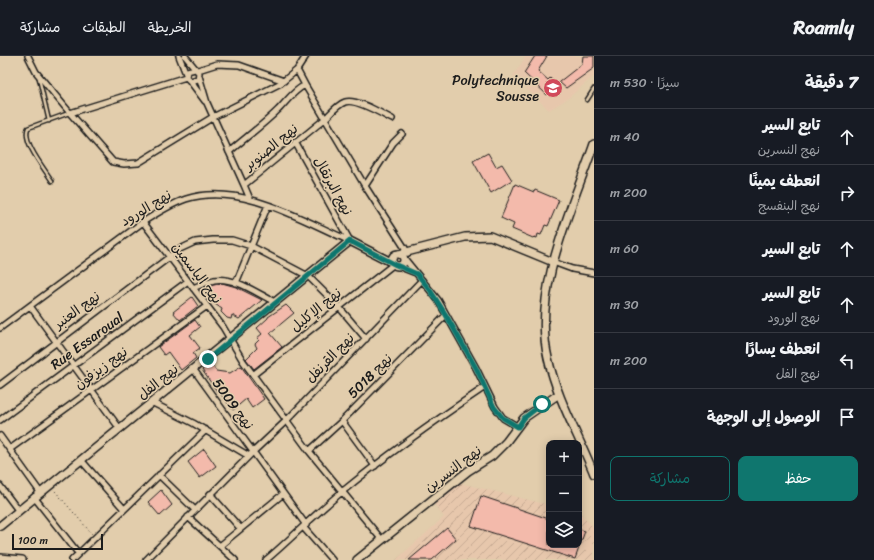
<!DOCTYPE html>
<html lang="ar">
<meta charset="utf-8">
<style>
body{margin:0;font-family:Sriracha,"Playpen Sans Arabic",sans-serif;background:#20242c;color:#f1f3f6;direction:rtl}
.controls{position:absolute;right:12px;bottom:12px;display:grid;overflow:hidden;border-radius:8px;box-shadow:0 2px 10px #0003}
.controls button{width:36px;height:36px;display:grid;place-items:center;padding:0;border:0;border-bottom:1px solid #363941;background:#171b24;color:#f1f3f6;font:20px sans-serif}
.scale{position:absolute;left:12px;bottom:10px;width:91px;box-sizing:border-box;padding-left:4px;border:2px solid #1c1c1c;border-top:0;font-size:11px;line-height:14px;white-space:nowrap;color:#1c1c1c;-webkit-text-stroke:3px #e2cdac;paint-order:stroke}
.stop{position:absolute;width:12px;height:12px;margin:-9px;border:3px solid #0f766e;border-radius:50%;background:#fff}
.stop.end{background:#0f766e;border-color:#fff;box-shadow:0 1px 4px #0008}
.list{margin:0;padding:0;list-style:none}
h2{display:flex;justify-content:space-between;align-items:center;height:52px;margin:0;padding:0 16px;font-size:17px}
h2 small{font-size:13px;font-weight:400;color:#9ea1a6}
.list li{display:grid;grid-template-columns:26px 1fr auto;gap:12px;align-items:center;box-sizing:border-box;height:56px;padding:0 16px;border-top:1px solid #363941}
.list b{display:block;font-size:15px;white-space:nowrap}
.list p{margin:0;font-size:13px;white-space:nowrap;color:#9ea1a6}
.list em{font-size:13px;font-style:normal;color:#9ea1a6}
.actions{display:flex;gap:8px;padding:12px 16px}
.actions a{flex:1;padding:9px 0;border:1px solid #0f766e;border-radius:8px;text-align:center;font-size:14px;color:#0f766e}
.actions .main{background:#0f766e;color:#fff}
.icon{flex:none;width:22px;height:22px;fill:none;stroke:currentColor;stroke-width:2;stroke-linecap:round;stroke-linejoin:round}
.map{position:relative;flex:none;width:594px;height:504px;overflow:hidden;direction:ltr}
header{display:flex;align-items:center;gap:24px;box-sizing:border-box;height:56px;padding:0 20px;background:#171b24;border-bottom:1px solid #363941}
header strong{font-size:19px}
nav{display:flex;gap:22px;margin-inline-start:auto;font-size:14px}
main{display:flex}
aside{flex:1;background:#171b24}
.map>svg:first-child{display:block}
.built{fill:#e7c7ac}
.industrial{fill:url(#industrial-furrows)}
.building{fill:#f3baab;stroke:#1c1c1c}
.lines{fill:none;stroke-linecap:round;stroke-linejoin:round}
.lane-casing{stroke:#1c1c1c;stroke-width:5.5}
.street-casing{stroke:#1c1c1c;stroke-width:8}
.secondary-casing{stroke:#1c1c1c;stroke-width:10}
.path{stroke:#1c1c1c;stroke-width:1;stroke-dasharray:1 3;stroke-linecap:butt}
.lane{stroke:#e2cdac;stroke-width:2.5}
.street{stroke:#e2cdac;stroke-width:5}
.secondary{stroke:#e2cdac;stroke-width:7}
.route{stroke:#0f766e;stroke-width:5}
.labels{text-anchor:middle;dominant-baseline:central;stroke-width:3;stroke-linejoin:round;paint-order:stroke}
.poi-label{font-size:14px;fill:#1c1c1c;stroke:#e2cdac;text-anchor:end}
.street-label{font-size:14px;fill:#1c1c1c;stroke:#e2cdac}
</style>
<header>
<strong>Roamly</strong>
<nav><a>الخريطة</a><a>الطبقات</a><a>مشاركة</a></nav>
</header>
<main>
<aside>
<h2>7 دقيقة<small>سيرًا · 530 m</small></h2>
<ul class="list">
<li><svg class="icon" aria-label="ahead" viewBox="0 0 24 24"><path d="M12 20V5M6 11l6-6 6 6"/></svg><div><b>تابع السير</b><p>نهج النسرين</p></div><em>40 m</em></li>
<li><svg class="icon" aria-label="right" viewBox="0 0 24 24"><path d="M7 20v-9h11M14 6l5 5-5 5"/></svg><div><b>انعطف يمينًا</b><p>نهج البنفسج</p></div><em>200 m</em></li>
<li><svg class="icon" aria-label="ahead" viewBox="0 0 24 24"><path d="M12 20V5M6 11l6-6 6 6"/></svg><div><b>تابع السير</b></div><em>60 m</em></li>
<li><svg class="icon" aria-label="ahead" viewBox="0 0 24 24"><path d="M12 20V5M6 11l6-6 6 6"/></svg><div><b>تابع السير</b><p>نهج الورود</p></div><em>30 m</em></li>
<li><svg class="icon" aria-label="left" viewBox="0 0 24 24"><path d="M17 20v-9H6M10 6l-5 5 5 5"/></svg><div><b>انعطف يسارًا</b><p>نهج الفل</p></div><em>200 m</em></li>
<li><svg class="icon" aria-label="arrive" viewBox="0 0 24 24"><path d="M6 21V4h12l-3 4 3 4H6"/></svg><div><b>الوصول إلى الوجهة</b></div></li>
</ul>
<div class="actions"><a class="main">حفظ</a><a>مشاركة</a></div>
</aside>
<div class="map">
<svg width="594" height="504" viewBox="0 0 594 504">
<defs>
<pattern id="industrial-furrows" width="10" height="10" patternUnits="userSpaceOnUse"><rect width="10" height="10" fill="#e7c7ac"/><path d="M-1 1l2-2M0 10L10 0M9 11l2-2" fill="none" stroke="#c6aa93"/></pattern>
</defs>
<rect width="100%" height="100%" fill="#e2cdac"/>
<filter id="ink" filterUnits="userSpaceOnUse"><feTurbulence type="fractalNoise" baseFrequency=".025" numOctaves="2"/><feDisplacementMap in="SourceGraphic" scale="8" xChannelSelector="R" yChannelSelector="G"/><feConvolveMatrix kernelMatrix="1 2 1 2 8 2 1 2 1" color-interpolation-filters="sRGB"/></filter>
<g filter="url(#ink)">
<path class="built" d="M526,0H594V20L567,43L549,54L513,20Z"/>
<path class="industrial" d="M460,427L549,449V489H579V456L580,457L594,472V504H396L444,461L434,448Z"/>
<path class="building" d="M535,0H547L538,15L548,24L550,22L556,28L547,39L524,17Z
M583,0H594V12L566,32L559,26L582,8Z
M488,97L496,111L502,108L512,124L491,137L473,105Z
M515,128L534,136L535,134L559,144L548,170L545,169L541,179L538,178L537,182L534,181L533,182L512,173L514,168L501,162Z
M222,227L236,231L262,244L239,263L232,259L231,263L227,262L221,256L222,253L215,248L206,235V231Z
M192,241L198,250L180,264L173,256Z
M286,249L294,257L270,277L282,291L254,313L246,303L257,292L255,288L259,284L257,282L262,278L257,272L268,262V261Z
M195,264L200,271L190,279L200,292L193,297L196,302L181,314L168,296L164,299L158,291Z
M211,307L216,315L230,317L241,310L264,343L252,352L246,343L233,354L220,337L219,338L202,314Z
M204,393L216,410L200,422L188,406Z
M161,434L172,449L160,460L148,446Z
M481,440L549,463V489H579V473L585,475L575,503L471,470Z
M447,472L456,483L432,504H409Z"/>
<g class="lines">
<g class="lane-casing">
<path id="lane" d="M39,22L49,65
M587,44L594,33
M52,125C44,112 22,86 28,72L69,57"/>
</g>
<g class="street-casing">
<path id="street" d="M28,0L36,16L70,57L186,21
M179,0L186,18
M185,0L199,17L198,23L190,25L186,21L187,15L195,13
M198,14L217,8L239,9L284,25
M199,20L207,47L244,129
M190,25L205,45
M305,29L297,14L306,0
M70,57L113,106L124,108L138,107L213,61L281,27L297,14
M295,86L350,185
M229,96C245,82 263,69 278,54C287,45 293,35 305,29L365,130L408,197
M365,130L393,87L402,78
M250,143L244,129L326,62C331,57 337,49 345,46C356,42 382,58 392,63
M143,166L223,271L243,305L309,395L382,484
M404,202L438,244L476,312L495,351L503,362L518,371
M553,206L572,213L594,217
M398,210L416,217
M236,227L268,149
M193,232C200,229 207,226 214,224C234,220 258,238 275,246
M30,250L120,373
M0,272L143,166C157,157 171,148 186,143C241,126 302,164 350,185
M194,314L306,469
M253,319L394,208
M0,329L180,193L195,186L213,184H232L251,190L308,220L339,251L366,283
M153,347L193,367L249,400
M0,364L188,225
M342,365L375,410
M0,380L40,436
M10,393L207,250
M309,395L342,365L446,259
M81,404L124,453
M159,419L195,454
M0,430L18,454
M210,438L240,472
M34,441L78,497
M188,461L235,504
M303,471L332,504
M221,489L283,438
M72,504L206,374
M146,504L253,396L287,364L422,224
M266,504C292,482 316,457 343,435C388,398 436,364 485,331"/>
</g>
<g class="secondary-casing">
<path id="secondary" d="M594,88C572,152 532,234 548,302C557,343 579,380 594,418
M399,198L465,181L490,180L553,206
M392 204a6 6 0 1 1 12 0a6 6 0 1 1-12 0Z
M0,470L350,185L393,207
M0,502L22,504
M357,504L468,415L492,400L506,386L524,362L559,338"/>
</g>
<path class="path" d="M55,435L92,478"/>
<use href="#lane" class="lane"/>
<use href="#street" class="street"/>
<use href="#secondary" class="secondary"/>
</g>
</g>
<g class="lines" filter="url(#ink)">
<path class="route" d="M208,303L350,185L396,209L417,218L430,234L446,259L476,312L494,351L503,362L518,371L524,362L542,348"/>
</g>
<defs>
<g id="university-disc" transform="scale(1)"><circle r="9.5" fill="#d1495b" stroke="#e2cdac"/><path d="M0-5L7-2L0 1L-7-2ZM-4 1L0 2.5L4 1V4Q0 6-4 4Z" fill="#fff"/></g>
</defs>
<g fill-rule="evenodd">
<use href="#university-disc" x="553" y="32"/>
</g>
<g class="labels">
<g class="poi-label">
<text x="539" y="24">Polytechnique<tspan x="539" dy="16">Sousse</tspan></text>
</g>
<g class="street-label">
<text transform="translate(271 91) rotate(-39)">نهج الصنوبر</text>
<text transform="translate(333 130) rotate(61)">نهج البرتقال</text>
<text transform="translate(146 152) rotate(-31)">نهج الورود</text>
<text transform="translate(197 217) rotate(53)">نهج الياسمين</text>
<text transform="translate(77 254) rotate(-36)">نهج العنبر</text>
<text transform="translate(316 254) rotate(-39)">نهج الإكليل</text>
<text transform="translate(87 285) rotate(-36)">Rue Essaroual</text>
<text transform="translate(330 302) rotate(-46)">نهج القرنفل</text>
<text transform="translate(101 312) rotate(-36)">نهج زيزفون</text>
<text transform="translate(370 320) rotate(-45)">نهج 5018</text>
<text transform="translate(158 326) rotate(-39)">نهج الفل</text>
<text transform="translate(233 348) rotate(54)">نهج 5009</text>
<text transform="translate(453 413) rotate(-37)">نهج النسرين</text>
</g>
</g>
</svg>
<div class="controls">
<button>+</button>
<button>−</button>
<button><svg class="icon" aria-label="layers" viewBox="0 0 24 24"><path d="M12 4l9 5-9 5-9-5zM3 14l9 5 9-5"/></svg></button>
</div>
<div class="scale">100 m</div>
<div class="stop" style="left:542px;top:348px"></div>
<div class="stop end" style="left:208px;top:303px"></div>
</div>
</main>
